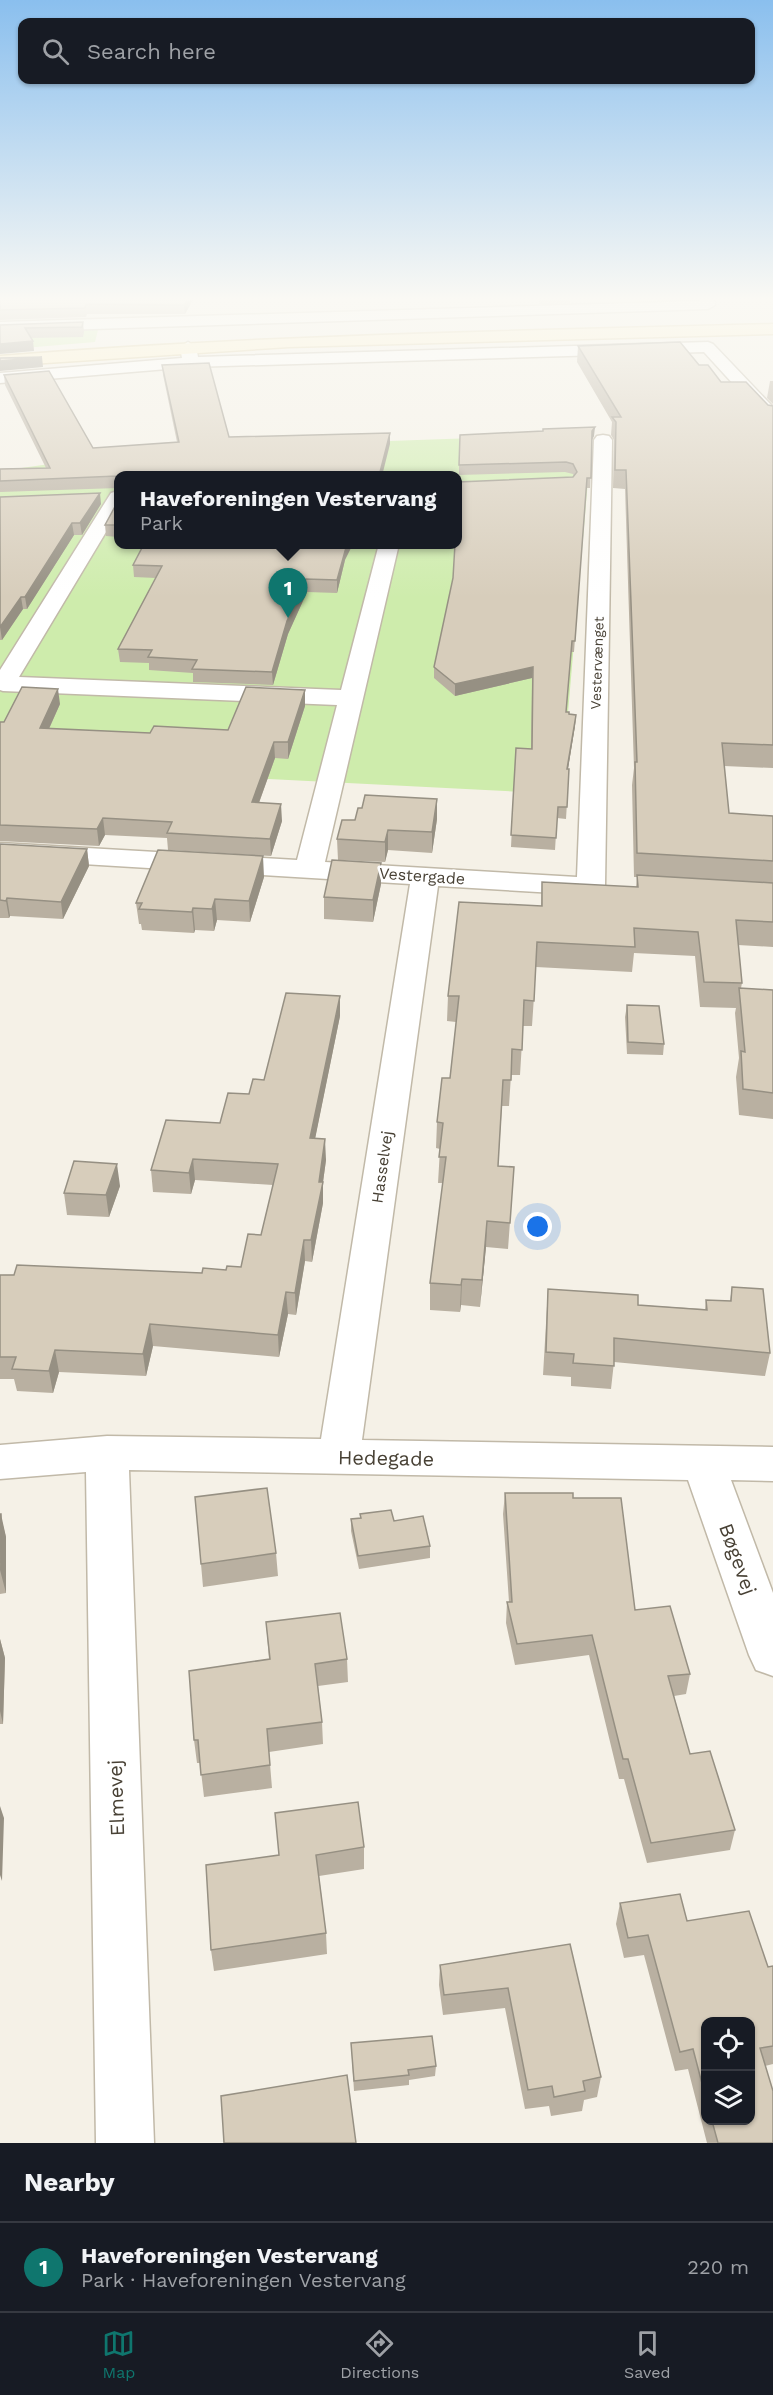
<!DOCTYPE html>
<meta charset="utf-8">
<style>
body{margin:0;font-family:"Work Sans",sans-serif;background:#20242c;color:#f1f3f6}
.controls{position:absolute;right:18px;bottom:18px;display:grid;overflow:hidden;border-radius:12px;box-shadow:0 2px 4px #0004}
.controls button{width:54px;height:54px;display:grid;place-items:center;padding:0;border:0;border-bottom:2px solid #363941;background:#171b24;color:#f1f3f6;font:30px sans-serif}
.you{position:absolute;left:538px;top:1227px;width:21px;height:21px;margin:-15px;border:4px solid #fff;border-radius:50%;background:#1a73e8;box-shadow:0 0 0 9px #1a73e833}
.badge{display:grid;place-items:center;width:39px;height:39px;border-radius:50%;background:#0f766e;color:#fff;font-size:20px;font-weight:700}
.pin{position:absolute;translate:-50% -50px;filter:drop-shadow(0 2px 3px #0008)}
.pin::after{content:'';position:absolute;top:32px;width:21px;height:18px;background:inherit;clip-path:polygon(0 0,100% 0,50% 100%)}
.popup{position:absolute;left:114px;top:471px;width:348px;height:78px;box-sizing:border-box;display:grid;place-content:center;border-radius:12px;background:#171b24;filter:drop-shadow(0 2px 4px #0005);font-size:20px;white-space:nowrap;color:#9ea1a6}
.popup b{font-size:22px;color:#f1f3f6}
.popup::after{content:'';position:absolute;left:50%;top:100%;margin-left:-12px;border:12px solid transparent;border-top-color:#171b24}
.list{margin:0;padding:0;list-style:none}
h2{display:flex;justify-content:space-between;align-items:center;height:78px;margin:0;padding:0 24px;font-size:26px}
h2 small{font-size:20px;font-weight:400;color:#9ea1a6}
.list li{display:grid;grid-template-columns:39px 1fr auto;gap:18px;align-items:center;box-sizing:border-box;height:90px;padding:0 24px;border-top:2px solid #363941}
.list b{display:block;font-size:22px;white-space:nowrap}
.list p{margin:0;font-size:20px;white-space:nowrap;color:#9ea1a6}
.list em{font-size:20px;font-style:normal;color:#9ea1a6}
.icon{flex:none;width:33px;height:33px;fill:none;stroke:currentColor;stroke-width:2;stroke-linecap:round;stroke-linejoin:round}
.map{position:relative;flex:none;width:773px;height:2143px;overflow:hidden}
.search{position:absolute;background:#171b24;box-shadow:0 2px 4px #0004;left:18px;right:18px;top:18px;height:66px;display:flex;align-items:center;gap:15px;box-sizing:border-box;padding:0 21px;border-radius:12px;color:#9ea1a6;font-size:22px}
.sheet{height:168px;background:#171b24}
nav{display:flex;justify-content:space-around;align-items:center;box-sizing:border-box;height:84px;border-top:2px solid #363941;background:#171b24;font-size:16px;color:#9ea1a6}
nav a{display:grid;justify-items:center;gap:3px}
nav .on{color:#0f766e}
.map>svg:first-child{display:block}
.green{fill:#ceecac;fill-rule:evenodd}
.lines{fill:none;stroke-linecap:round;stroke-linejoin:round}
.street-casing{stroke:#c1b9a8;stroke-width:3}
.secondary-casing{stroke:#d8c793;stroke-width:3}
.street{fill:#fff;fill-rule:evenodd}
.secondary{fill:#fff2c6;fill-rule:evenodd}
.wall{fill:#b9b0a1;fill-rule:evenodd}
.shaded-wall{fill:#969083}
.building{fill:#d7cdbb;stroke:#969083;stroke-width:1.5}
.labels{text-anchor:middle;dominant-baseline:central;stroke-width:5;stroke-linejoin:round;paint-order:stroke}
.far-street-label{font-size:14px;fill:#484135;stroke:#fff}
.street-label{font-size:16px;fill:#484135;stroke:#fff}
.near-street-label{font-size:20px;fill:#484135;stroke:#fff}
</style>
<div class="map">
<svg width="773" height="2143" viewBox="0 0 773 2143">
<rect width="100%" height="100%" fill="#f5f1e7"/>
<path class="green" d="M98,330L95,342L0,350V332Z
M592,434L561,794L0,765V471L156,449ZM118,476H458V544H118Z"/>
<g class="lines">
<g class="street-casing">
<path id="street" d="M700,298H714L715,305L708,309L0,332V322L700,301Z
M188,342L196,347L198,357L708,342L713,344L773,407V422L767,421L704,352L191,367L0,383V373L182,358L180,347Z
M603,435L609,436L612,440L605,886L601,892L588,895L438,886L362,1440L773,1447V1481L731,1480L773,1593V1676L756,1670L749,1655L688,1480L129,1470L154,2143H96L86,1472L0,1479V1445L107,1436L321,1439L410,884L0,859V843L297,860L337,705L3,691L0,690V670L111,493L118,491V512L19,677L341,690L379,544H399L325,862L577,877L594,440L597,436Z"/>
</g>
<g class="secondary-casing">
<path id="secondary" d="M773,324V334L289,347L0,366V356C257,335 515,331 773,324Z"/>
</g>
<use href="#street" class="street"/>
<use href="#secondary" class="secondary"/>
</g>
<path class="wall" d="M0,298H320L319,300L194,298L185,314H87L86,317L0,320Z
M539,298H570V303L539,304Z
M83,322L84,332L83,337L31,338L34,351L0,325Z
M578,346L699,365L721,382L768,405L773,406V768L724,766L729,813L773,816V947L738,945L742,983L741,988L773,990V1119L739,1115L736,1077L739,1058L735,1013L736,1008L700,1007L695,956L634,953L632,972L536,967L532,1026H523L520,1075H511L509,1106H502L498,1166L514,1167L508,1249L486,1247L480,1307L461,1305L460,1312L430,1310V1283L443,1183H438L440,1149L436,1148L437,1122L450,1078L456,1022L447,1021L448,996L541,906L542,882L636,887L637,877H634L632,785L634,768L625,489L613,488L614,440L611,435L612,422L577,362Z
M162,365L229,437L390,444L118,476V488L0,492V469L46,468L5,385L4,375L93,448L177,442L163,375Z
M770,381H773V404L767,398Z
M594,436L592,439L590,488H586L574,652H571L566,712L569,714L576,715L575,726L568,769H569L566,819L557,818L555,850L511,847L516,748L531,749L532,678L455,696L434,678V667L574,476L573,474L565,472L459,475V465Z
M0,497L101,504L82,535H74L27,609H23L2,640H0Z
M118,501V537L106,536L105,525Z
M345,560L337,593L307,592L288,634L273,685L193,682V673L149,670V663L120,662L118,649L156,578L134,577L133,565Z
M305,690V706L288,759L275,758L259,803L282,821L271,856L168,850L167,838L105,835L99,846L0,841V722H4L60,704L49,729L150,733L228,730Z
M437,799V819L432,853L388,850L385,862L338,860L337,839L355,820L362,808Z
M0,844L87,849L89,866L63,919L10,916L9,918H0Z
M264,877L250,922L217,920L214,931L195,930L194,933L142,930L141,924H139L136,903Z
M381,884L373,922L324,919V897Z
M627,1005L664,1044L663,1055L627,1054L625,1017Z
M340,1016L315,1138L326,1160L323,1182V1203L312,1262L305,1261L296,1315L288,1314L279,1357L153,1346L146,1376L59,1372L53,1393L17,1391L14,1379H0V1275L202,1273L226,1270L241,1267L261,1235L273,1185L195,1180L191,1194L153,1192L151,1170L220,1123L249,1094L264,1080Z
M120,1186L109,1217L67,1215L64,1193Z
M732,1287L770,1353L765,1376L614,1362L611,1389L571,1386V1377L543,1375L548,1289L638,1305L705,1309L706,1300L730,1301Z
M505,1493L573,1498L635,1610L690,1674L686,1694L674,1696L690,1754L735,1830L730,1850L647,1863L624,1779H619L589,1655L515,1665L506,1623L507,1602H509L503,1514Z
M0,1514L6,1537V1593L0,1594Z
M351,1519L394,1521L430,1546V1558L359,1569L351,1531Z
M276,1553L278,1576L203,1587L201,1564Z
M266,1622L347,1659L348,1682L318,1686L322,1722L323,1744L269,1752L272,1788L204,1797L200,1763H197L194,1740L269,1659Z
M0,1639L5,1658L3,1724H0Z
M364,1847V1869L319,1876L326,1933L327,1954L214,1971L211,1950L206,1865Z
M620,1903L687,1921L768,1967L773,1966V2064L765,2066L773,2143H707L688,2069L675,2071L644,1955L624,1958L616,1924ZM705,2022L750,2121H705Z
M570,1944L601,2077L597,2097L584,2100L582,2111L551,2116L549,2106L525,2109L505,2008L443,2015L439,1985L440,1965Z
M351,2043L436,2066L435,2076L409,2080V2085L354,2091Z"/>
<path class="shaded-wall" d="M189,298H194L185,314L184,305Z
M33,341L34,351L0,354V344Z
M42,357L43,367L0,371V361Z
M595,427L594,436L592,440V431Z
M390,433V444L382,476H379Z
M100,493L101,504L82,535L80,523Z
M72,523L74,535L27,609L25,597Z
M347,544H353L345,560L337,593V580Z
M306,579L307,592L288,634L273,685L272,672L287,621Z
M21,597L23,609L2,640L0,627Z
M533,667L532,678L455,696V684Z
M58,689L60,704L42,744L40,728Z
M305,690V706L288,759V742Z
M576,715L575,726L566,781L567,769Z
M274,742L275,758L253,819L252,802Z
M437,799V819L432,853V832Z
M281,804L282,821L271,856L270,839Z
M103,818L105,835L99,846L97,829Z
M388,830V850L385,862V842Z
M87,849L89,866L63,919L61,902Z
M263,856L264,877L250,922L249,901Z
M381,863V884L373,922V900Z
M7,898L10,916L9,918L6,901Z
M215,899L217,920L214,931L212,909Z
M193,908L195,930L194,933L192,912Z
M340,996V1016L311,1159L310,1138Z
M325,1139L326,1160L323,1182V1203L312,1262L311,1240Z
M193,1159L195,1180L191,1194L189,1173Z
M117,1164L120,1186L109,1217L106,1195Z
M487,1221L486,1247L480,1307L482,1280Z
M304,1240L305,1261L296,1315L295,1293Z
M462,1279L461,1305L460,1312L461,1285Z
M286,1292L288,1314L279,1357L278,1335Z
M150,1324L153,1346L146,1376L143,1354Z
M55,1350L59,1372L53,1393L49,1371Z
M1,1514L6,1537V1593L0,1570Z
M0,1639L5,1658L3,1724L0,1711Z
M0,1806L4,1818L2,1881L0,1875Z"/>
<path class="building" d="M0,298H189L184,305L86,304L85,308L0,310Z
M83,322L82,327L25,328L33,341L0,344V325Z
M680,342L699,365H708L721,382H746L768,405L773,406V745L722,743L729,813L773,816V861L637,853L635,762H637L626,470H615L616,422L612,417H621L578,346Z
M42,357L0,361V358Z
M209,363L229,437L390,433L379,476H118V478L117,476L0,481V469L50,468L4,375L49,371L93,448L179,442L162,365Z
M595,427L592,431L591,478H587L575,641H572L566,712H569V714L576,715L567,769H569L567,807H558L556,838L511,835L516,748L532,749L533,667L455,684L434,667L453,578L455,544H458V482L573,477L577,472L573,464L566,462L459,465L460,435L543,431V429Z
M100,493L80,523H72L25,597H21L0,627V497Z
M118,501V525H105Z
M144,544H347L337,580L306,579L287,621L272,672L192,669L197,660L148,657L152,650L118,649L162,566L133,565Z
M22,687L58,689L40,728L150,733L154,726L228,730L246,687L305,690L288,742H274L252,802L281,804L270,839L167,833L172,822L103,818L97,829L0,825V722H4Z
M365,795L437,799L432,832L388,830L385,842L337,839L342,820H355L358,808H362Z
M0,844L87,849L61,902L7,898L6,901L0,900Z
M158,850L263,856L249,901L215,899L212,909L193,908L192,912L139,909L142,903H136Z
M332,860L381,863L373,900L324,897Z
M637,875L773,883V922L736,920L742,983L704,982L698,932L634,928L635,947L537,942L534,1001L524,1000L522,1050L512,1049L511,1080H503L498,1166L514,1167L510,1223L487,1221L482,1280L462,1279L461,1285L430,1283L446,1157H439L443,1123L437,1122L442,1078H450L459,996H448L459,902L542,906V882L638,887Z
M739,988L773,990V1093L743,1089L741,1051L745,1052Z
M286,993L340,996L310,1138L325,1139L319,1182H323L311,1240H304L295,1293L286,1292L278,1335L150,1324L143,1354L55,1350L49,1371L12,1369L16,1357H0V1275H14L17,1265L202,1273L203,1268L226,1270L227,1266L241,1267L248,1234L261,1235L278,1164L193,1159L189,1173L151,1170L166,1120L220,1123L228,1093L249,1094L253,1079L264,1080Z
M627,1005L659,1006L664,1044L628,1042Z
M74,1161L117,1164L106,1195L64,1193Z
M732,1287L763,1289L770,1353L614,1338V1366L573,1363L574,1354L546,1352L548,1289L638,1295V1305L707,1310L706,1300L731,1301Z
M267,1488L276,1553L201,1564L195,1497Z
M505,1493H573V1498H621L635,1610L670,1606L690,1674L668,1676L690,1754L710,1751L735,1830L651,1843L628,1759H623L592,1635L517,1644L507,1602H512Z
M391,1510L394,1521L423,1516L430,1546L358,1556L351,1519L361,1518L360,1514Z
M0,1514H1L0,1563Z
M340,1613L347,1659L315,1664L322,1722L267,1729L270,1765L201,1775L198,1740H194L189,1671L270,1659L266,1622Z
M358,1802L364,1847L316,1855L326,1933L211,1950L206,1865L279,1855L275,1813Z
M680,1894L687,1921L749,1911L768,1967L773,1966V2046L760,2048L773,2091V2143H718L712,2121H750V2022H705V2095L693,2049L680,2052L648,1935L628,1938L620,1903Z
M570,1944L601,2077L583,2081L585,2091L554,2097L552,2086L528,2090L508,1988L444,1995L440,1965Z
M432,2036L436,2066L408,2070L409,2075L354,2081L351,2043Z
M347,2075L356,2143H224L221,2096Z"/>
<linearGradient id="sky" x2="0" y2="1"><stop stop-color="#8abfee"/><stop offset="0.5" stop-color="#faf9f4"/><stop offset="1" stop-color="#faf9f4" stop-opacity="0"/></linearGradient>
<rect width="773" height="598" fill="url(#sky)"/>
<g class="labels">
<g class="far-street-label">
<text transform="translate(597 663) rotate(-88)">Vestervænget</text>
</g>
<g class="street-label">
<text transform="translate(422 876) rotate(4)">Vestergade</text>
<text transform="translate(382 1167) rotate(-82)">Hasselvej</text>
</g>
<g class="near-street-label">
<text transform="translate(386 1458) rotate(1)">Hedegade</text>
<text transform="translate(738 1559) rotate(70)">Bøgevej</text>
<text transform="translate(116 1798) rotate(-92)">Elmevej</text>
</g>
</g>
</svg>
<div class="controls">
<button><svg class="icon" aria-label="locate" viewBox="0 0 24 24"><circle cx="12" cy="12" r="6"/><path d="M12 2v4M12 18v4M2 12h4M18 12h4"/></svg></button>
<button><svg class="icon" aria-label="layers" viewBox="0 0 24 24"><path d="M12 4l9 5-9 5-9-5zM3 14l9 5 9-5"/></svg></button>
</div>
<div class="you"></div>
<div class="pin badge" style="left:288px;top:618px">1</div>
<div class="popup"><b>Haveforeningen Vestervang</b>Park</div>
<div class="search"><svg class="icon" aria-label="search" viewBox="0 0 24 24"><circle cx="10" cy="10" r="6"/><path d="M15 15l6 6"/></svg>Search here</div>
</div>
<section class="sheet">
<h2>Nearby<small></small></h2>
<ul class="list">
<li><span class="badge">1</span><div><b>Haveforeningen Vestervang</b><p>Park · Haveforeningen Vestervang</p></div><em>220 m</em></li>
</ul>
</section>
<nav>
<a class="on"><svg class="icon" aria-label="map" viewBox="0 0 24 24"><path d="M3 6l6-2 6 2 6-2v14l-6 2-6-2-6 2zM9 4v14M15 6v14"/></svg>Map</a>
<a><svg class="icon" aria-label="directions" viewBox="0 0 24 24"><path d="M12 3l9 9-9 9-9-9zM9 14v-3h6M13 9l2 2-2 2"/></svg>Directions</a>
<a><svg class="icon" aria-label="saved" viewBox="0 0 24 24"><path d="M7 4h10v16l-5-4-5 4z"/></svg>Saved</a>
</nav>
